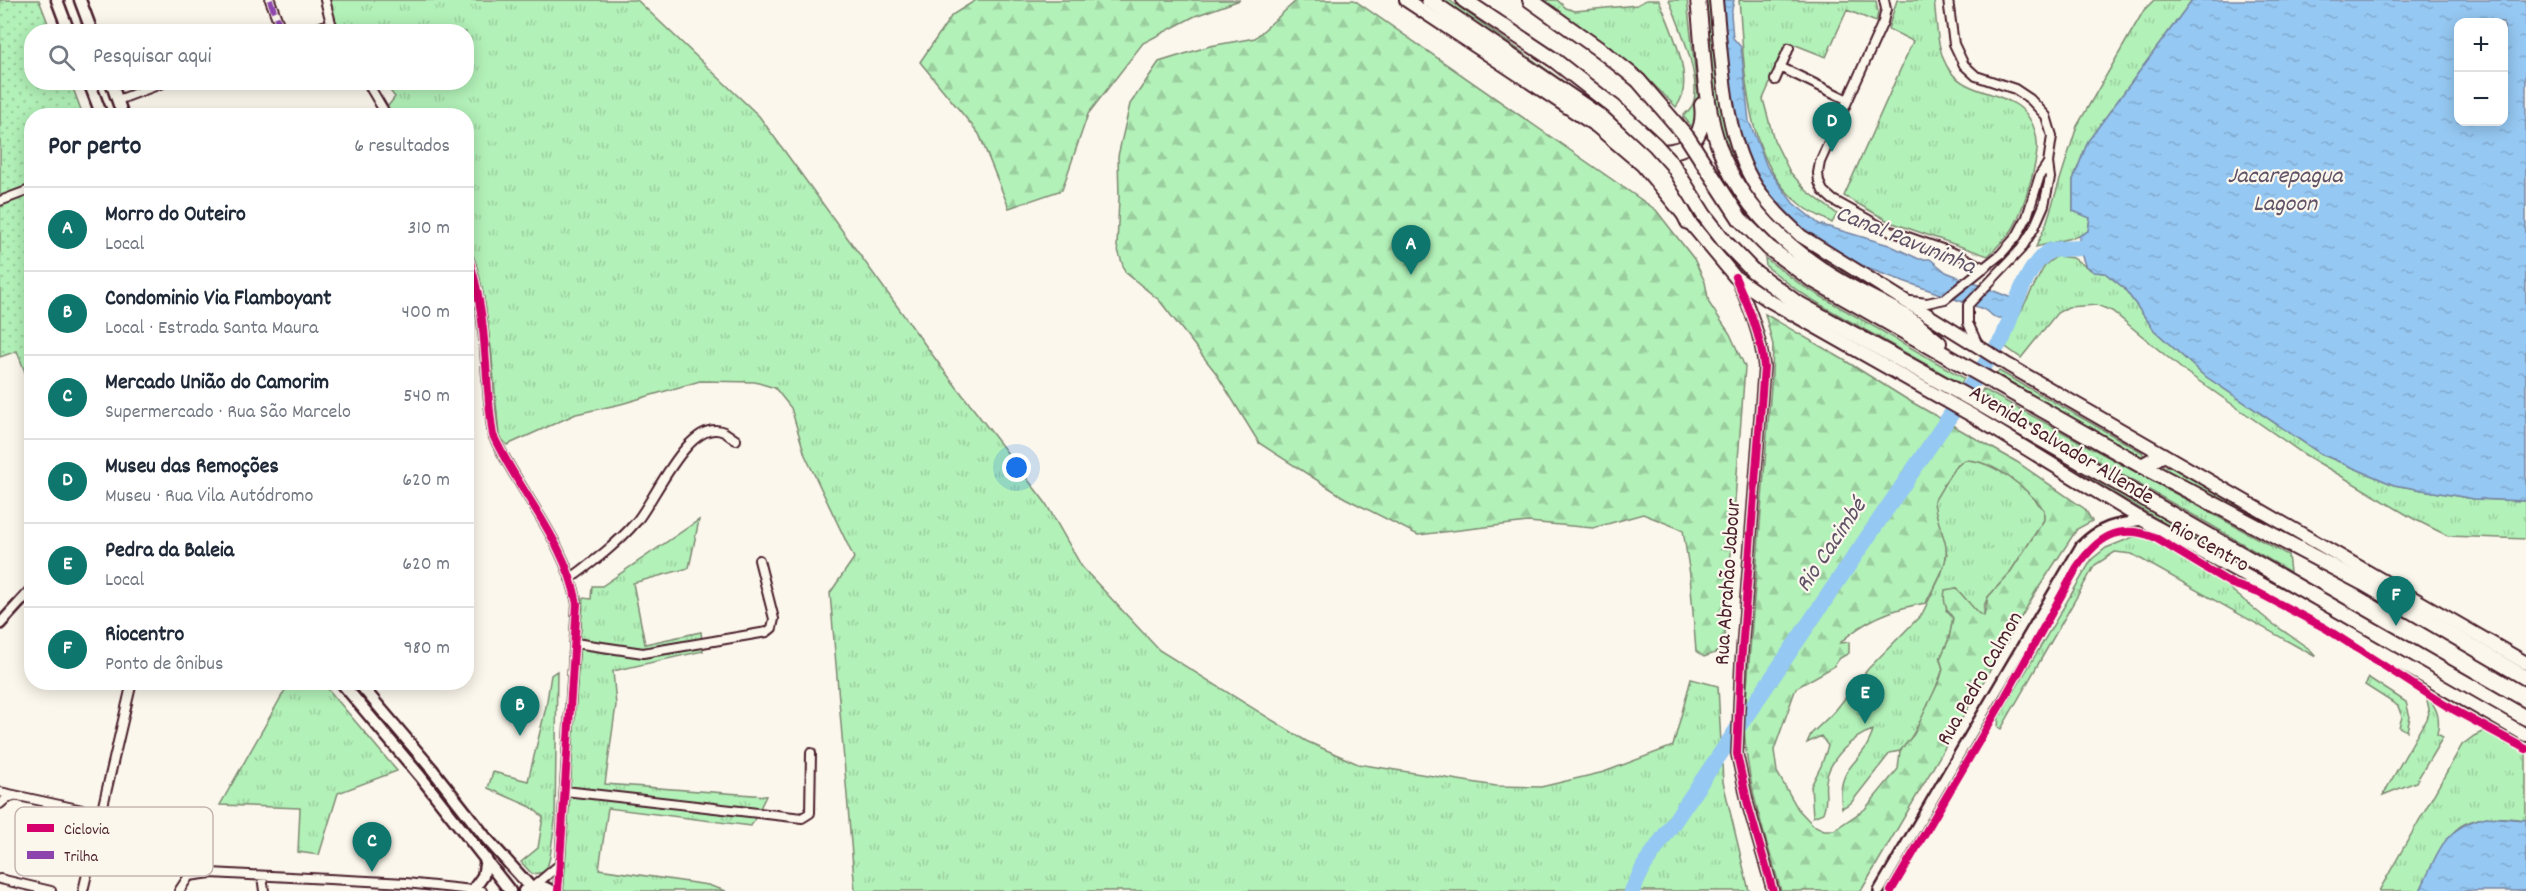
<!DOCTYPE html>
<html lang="pt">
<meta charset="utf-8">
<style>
body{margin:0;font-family:Dekko,sans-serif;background:#f6f6f7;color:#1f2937}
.controls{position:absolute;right:18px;top:18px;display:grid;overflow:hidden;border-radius:12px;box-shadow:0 3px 15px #0003}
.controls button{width:54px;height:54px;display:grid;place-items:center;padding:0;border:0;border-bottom:2px solid #e0e1e3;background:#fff;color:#1f2937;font:30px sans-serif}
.you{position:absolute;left:1017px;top:468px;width:21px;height:21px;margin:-15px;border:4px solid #fff;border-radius:50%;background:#1a73e8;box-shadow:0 0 0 9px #1a73e833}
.badge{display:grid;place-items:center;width:39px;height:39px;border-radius:50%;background:#0f766e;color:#fff;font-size:20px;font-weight:700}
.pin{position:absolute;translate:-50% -50px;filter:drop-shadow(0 2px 3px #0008)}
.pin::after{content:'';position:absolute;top:32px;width:21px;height:18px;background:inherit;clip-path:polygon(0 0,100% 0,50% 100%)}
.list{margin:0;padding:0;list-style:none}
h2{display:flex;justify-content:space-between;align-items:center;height:78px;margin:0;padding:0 24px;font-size:26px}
h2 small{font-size:20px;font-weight:400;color:#747a83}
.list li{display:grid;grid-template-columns:39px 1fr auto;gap:18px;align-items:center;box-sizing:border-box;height:84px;padding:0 24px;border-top:2px solid #e0e1e3}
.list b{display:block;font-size:22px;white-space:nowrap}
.list p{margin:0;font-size:20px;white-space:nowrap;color:#747a83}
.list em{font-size:20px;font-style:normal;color:#747a83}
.icon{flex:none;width:33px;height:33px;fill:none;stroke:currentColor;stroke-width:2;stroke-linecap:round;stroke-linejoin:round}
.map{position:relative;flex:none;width:2526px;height:891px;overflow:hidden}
.search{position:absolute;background:#fff;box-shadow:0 3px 15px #0003;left:24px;top:24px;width:450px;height:66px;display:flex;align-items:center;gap:15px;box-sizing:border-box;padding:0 21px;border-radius:24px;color:#747a83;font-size:22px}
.panel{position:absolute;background:#fff;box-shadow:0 3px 15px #0003;left:24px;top:108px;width:450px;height:582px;border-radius:24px}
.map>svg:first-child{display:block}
.grass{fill:url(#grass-tufts);stroke:#7e8872;stroke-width:1.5}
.forest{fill:url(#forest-firs);stroke:#7e8872;stroke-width:1.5;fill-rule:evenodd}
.garden{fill:url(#garden-dots);stroke:#7e8872;stroke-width:1.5}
.water{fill:url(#water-ripples);stroke:#7784a2;stroke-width:1.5;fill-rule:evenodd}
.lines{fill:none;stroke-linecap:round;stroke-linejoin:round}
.river{stroke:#95c8f2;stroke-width:16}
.minor-casing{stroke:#4a1f2b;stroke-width:12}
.tertiary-casing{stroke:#4a1f2b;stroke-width:14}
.secondary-casing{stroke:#4a1f2b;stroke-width:15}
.primary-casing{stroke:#4a1f2b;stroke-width:16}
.trunk-casing{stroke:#4a1f2b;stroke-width:18}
.minor{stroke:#fbf7ec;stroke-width:8}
.tertiary{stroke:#fbf7ec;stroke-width:9}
.secondary{stroke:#fbf7ec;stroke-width:10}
.primary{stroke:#fbf7ec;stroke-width:12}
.trunk{stroke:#fbf7ec;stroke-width:14}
.trunk-bridge-casing{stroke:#4a1f2b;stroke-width:18;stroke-linecap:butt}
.trunk-bridge{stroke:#fbf7ec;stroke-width:14}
.quiet{stroke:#8e44ad;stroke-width:6;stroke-dasharray:12 6;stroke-linecap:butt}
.cycleway-casing{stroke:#fbf7ec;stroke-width:11}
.cycleway{stroke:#d6006c;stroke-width:8}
.labels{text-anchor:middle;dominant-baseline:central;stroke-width:4.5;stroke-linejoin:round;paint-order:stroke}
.street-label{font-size:22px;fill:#4a1f2b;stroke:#fbf7ec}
.water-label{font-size:24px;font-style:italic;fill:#605267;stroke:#fbf7ec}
.key{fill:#fbf7ec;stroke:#c6b6b2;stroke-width:1.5}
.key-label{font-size:16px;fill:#4a1f2b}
</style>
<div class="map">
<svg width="2526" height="891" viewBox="0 0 2526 891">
<defs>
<pattern id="grass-tufts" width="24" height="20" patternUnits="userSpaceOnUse" patternTransform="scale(1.5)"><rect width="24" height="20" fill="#b2f1b8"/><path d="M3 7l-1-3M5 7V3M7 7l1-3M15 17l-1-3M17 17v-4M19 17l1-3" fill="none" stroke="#9bce9e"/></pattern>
<pattern id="forest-firs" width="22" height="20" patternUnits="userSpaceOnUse" patternTransform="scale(1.5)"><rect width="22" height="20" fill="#b2f1b8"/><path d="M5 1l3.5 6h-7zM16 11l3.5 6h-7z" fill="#9bce9e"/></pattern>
<pattern id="garden-dots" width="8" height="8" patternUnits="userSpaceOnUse" patternTransform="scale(1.5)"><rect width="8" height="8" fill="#b2f1b8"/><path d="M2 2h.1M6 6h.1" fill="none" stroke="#9bce9e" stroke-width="1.8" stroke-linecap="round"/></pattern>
<pattern id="water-ripples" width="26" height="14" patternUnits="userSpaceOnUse" patternTransform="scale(1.5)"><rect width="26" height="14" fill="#95c8f2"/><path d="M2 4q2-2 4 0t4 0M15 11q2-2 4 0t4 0" fill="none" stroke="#82abd0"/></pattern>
</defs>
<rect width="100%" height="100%" fill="#fbf7ec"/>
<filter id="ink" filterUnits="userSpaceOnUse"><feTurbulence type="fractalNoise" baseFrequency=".0167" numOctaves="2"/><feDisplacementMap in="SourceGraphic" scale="12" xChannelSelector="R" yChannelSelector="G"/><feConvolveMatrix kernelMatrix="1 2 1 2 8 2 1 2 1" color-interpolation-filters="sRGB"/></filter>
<g filter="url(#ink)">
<path class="grass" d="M331,0H637L759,116L942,368L1045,502L1082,567L1159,650L1306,741L1358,764L1496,786L1541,787L1604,772L1673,746L1691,679L1718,686L1723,782L1749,891H855L830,593L854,558L805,455L791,408L775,388L755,382L700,381L621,404L576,414L507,445L499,436L491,348L476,264L467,246L466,116L389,115L385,110L395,97L384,83L466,82V32L336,31L331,23Z
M1443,0H1449L1639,135H1637Z
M1536,0H1557L1566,8L1575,11L1637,5L1646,0H1659C1670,26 1697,83 1676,107L1639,70Z
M1669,0H1687L1699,106L1694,130L1683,116C1688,111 1693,107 1694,100C1700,75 1679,24 1669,0Z
M1703,0H1709C1720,104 1717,178 1806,249L1943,334L1942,336L1804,252L1754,203L1722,144L1714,103Z
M1739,0L1876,1L1878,13L1876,22L1847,10L1826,57L1788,42L1763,99L1774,140L1790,172L1807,191L1837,214L1832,223C1822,217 1810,212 1801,205C1743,161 1745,65 1739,0Z
M1897,0H1934C1937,22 1936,52 1950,71C1967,93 1996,91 2018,106C2029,114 2036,128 2037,142C2039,161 2021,218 2010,233C2003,241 1995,249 1988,256L1890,222L1844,196L1913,41L1888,29Z
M2154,0H2192L2088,141L2073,180V211L2090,217L2088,232L2079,236L2036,247L2046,224L2077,126L2144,10Z
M2057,256L2073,258L2094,272L2105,273L2124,288L2154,330L2202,374L2321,454L2394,485L2474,499L2526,501V539L2448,536L2414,519L2302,453L2183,370L2112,311L2097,305L2068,307L2057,313L2021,358L2003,345L2045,265Z
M1765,258L1803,286L1964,378L1961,384L1821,305L1798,291L1766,266Z
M1999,371L2142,452L2144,456L2142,458L1994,376Z
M1983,389L2288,555L2290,572L2209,524L1985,397L1981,393Z
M1976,411L2145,504L2291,592L2475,697L2526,724V729L2188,537Z
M1965,460C1993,460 2027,488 2044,510V520L2009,574L1988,597L1984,606V617L1978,614L1956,588L1946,610L1953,618L1949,639L1940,659L1943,669L1929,706L1908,743L1900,751L1890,753L1851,803L1842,808C1835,762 1865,765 1873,730C1853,736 1829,759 1826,781C1824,794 1829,798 1823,813L1813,817L1811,786L1821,766L1828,746L1821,736L1807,743L1811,734L1835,711L1868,669L1922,614L1941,575L1947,554L1934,511V500C1944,487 1950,468 1965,460Z
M2152,465L2171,467L2294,538L2296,541Z
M699,520L689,568L633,583L645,644L701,632L703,651L613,671L616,705L605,784L766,796L751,826L608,808L599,869L708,885L726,891H561L583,598L591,599L592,586H602Z
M2133,537L2149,538L2156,541L2217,578L2269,621L2308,648L2316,657L2132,554L2115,552L2095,565L2001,729L1998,727L1999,717L2092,559L2106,548Z
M557,671L555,820L550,857L546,872L532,874L521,862L538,848L543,817L531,807L488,788L493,772L528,781L546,707L551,675Z
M2369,678L2406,702L2410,717L2407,731L2399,727L2402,717L2398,706L2365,685Z
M289,683H323L397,771L338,793L319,855L298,852L300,808L220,805Z
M2426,696C2437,707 2441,718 2437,734L2443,737L2416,782L2383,795L2426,719L2429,709Z
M2484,731L2526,752V820C2452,809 2449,833 2420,891H2379L2462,745L2474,736Z"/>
<path class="forest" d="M976,0H1240L1195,16L1143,43L1088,114L1062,190L1009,208L979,134L920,62L952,15Z
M1297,0H1354L1656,210L1694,259L1705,282L1709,303L1730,334L1745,367L1724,646L1715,653L1704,657L1696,651L1690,575L1683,530L1643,514L1593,528L1528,522L1418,535L1345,498L1259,443L1216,373L1159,300L1125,272L1117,247L1119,198L1118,156L1130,104L1159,62L1210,46L1255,38Z
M1765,314L1844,360L1908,400L2017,462L2085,509L2092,521L2077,529L2034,595L1861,891H1781C1765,836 1746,783 1744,725L1772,373L1773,345ZM1965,460C1993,460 2027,488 2044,510V520L2009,574L1988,597L1984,616L1978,613L1956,588L1945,590C1943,602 1945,608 1953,618L1949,639L1940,659L1943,669L1940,679L1914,734L1900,751L1898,769L1865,809L1834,830H1824L1813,825L1798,809L1777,772L1774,750L1796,688L1833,667L1840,658L1849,653V642L1840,643C1863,621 1894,608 1926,603C1934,584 1951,565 1945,542C1941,527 1935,516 1934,501C1944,487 1950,468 1965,460Z"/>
<path class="garden" d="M0,0H39L51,31L32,32V82L71,83L83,115L32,116L31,388L17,351L0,357Z"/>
<path class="water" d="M1720,0H1734L1731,14L1733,38L1741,47L1749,121L1767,167L1793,203L1819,224L1889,245L1919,259H1930L1946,272L2014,299L2006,318H1996L1983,309L1869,269L1802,233L1754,178L1734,127Z
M2192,0H2526V501L2474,499L2394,485L2321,454L2202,374L2154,330L2124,288L2105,273L2094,272L2085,265L2079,248V236L2088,231L2090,218L2073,211V180L2088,141ZM2504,22V122H2458V22Z
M2486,817L2526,820V891H2420C2438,854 2441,828 2486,817Z"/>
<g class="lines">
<path class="river" d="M1632,891L1644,866L2003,338C2012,315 2027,262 2050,251C2058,248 2070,249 2079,248"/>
<g class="minor-casing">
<path id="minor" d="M270,0L282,32
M325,0L331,23L336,32
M1884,0L1886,9L1883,22L1820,162L1818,173L1819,182L1823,191L1833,200L1885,229L1959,255L1984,268
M1948,0L1954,44L1964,65L1976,76L2015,89L2030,99L2046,116L2052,136L2048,163L2050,178L2044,205L2034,228L2021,249L1968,305V323L1977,343
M307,32L331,23
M1780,67L1848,100
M1775,80L1789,48
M367,82L387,116
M118,100L166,82
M0,201L32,189
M466,251C489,314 483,372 493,435C519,492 566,541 577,604L558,891
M1911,301L1927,303L1945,299L2001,254L2017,236L2027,217L2040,175L2048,163
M570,579C594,561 616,545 636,522C654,502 689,416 724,432C728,434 732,438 736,440
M575,643L643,653L767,632L772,628L774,619L759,560
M565,791L802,818L810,813L811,753
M0,792L101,814
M0,804L7,798L14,796
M262,876L264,891
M0,879L51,891
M533,887L559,865
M83,891L132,682
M179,891L189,876L211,873L406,883L482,891"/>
</g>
<g class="tertiary-casing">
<path id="tertiary" d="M1736,277C1749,307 1761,335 1764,367L1741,664L1737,754L1748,805L1773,891
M0,624L32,589
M1879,891L2081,546C2101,526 2116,524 2143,520"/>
</g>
<g class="secondary-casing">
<path id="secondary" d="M57,0L69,32
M80,0L92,32
M89,82L102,116
M111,82L123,116
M341,682L420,776L510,891
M358,682L431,768L486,838L534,891
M473,890L483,876L486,859
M524,891C534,886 542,884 551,891"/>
</g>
<g class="primary-casing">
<path id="primary" d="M1406,0L1596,126L1642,165L1735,277L1768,300L1973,416L2143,520L2287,598L2526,735
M1716,0C1722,59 1723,137 1757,188C1770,207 1785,221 1801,236L2008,365L2526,663"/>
</g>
<g class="trunk-casing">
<path id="trunk" d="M1429,0L1602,118L1654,165L1674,193L1688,222
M1464,0L1554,60L1614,107
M1530,0L1603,52L1638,80
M1698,0C1703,42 1703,85 1713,127C1728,190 1772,236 1824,271C1849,288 1877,300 1903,315C1916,323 1928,334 1939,343
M1653,151C1659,153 1665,152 1672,151C1696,147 1705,128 1702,105
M1769,248L1811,279L2142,466L2363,583L2526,678
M1752,270L1794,301L1980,404L2526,718
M2142,466L2162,455"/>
</g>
<use href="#minor" class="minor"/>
<use href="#tertiary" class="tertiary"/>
<use href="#secondary" class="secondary"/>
<use href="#primary" class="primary"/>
<use href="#trunk" class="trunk"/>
<g class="trunk-bridge-casing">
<path id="trunk-bridge" d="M1638,80L1687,137L1740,219L1769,248
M1614,107L1655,145L1672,164L1704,215L1725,242L1752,270"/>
</g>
<use href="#trunk-bridge" class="trunk-bridge"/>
<path class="quiet" d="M270,0L282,32"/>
<g class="cycleway-casing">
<path id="cycleway" d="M466,251C489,314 483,372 493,435C519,492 566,541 577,604L558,891
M1735,277C1748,306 1761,334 1764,367L1741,664L1737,754L1748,805L1773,891
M1891,891L2005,697L2077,567C2097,538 2118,523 2154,537L2232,584L2259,593L2325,628L2445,705L2526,749"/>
</g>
<use href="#cycleway" class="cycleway"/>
</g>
</g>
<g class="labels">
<g class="street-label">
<text transform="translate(2061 446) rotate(31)">Avenida Salvador Allende</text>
<text transform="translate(2209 547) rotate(29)">Rio Centro</text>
<text transform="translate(1729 582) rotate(-86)">Rua Abrahão Jabour</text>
<text transform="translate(1981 679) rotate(-60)">Rua Pedro Calmon</text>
</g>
<g class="water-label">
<text x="2285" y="177">Jacarepagua<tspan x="2285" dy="28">Lagoon</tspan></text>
<text transform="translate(1905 241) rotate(22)">Canal Pavuninha</text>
<text transform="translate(1832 546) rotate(-56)">Rio Cacimbé</text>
</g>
</g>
<rect x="15" y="807" width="198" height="69" rx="9" class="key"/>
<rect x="27" y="824" width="27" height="8" fill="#d6006c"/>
<rect x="27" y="851" width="27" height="8" fill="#8e44ad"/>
<g class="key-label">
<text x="64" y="834">Ciclovia</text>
<text x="64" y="861">Trilha</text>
</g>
</svg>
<div class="controls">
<button>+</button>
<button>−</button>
</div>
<div class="you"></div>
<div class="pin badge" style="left:1411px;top:275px">A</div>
<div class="pin badge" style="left:520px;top:736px">B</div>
<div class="pin badge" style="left:372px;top:872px">C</div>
<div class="pin badge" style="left:1832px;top:152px">D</div>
<div class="pin badge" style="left:1865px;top:724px">E</div>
<div class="pin badge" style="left:2396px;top:626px">F</div>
<div class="search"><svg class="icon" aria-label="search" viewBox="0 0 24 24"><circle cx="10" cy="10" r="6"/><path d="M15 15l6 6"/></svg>Pesquisar aqui</div>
<section class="panel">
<h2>Por perto<small>6 resultados</small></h2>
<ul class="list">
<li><span class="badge">A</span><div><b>Morro do Outeiro</b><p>Local</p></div><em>310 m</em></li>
<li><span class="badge">B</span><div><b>Condominio Via Flamboyant</b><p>Local · Estrada Santa Maura</p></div><em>400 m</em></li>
<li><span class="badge">C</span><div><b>Mercado União do Camorim</b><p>Supermercado · Rua São Marcelo</p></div><em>540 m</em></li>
<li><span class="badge">D</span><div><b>Museu das Remoções</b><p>Museu · Rua Vila Autódromo</p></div><em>620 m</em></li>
<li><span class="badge">E</span><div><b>Pedra da Baleia</b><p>Local</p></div><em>620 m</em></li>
<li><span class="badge">F</span><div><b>Riocentro</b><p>Ponto de ônibus</p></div><em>980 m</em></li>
</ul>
</section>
</div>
